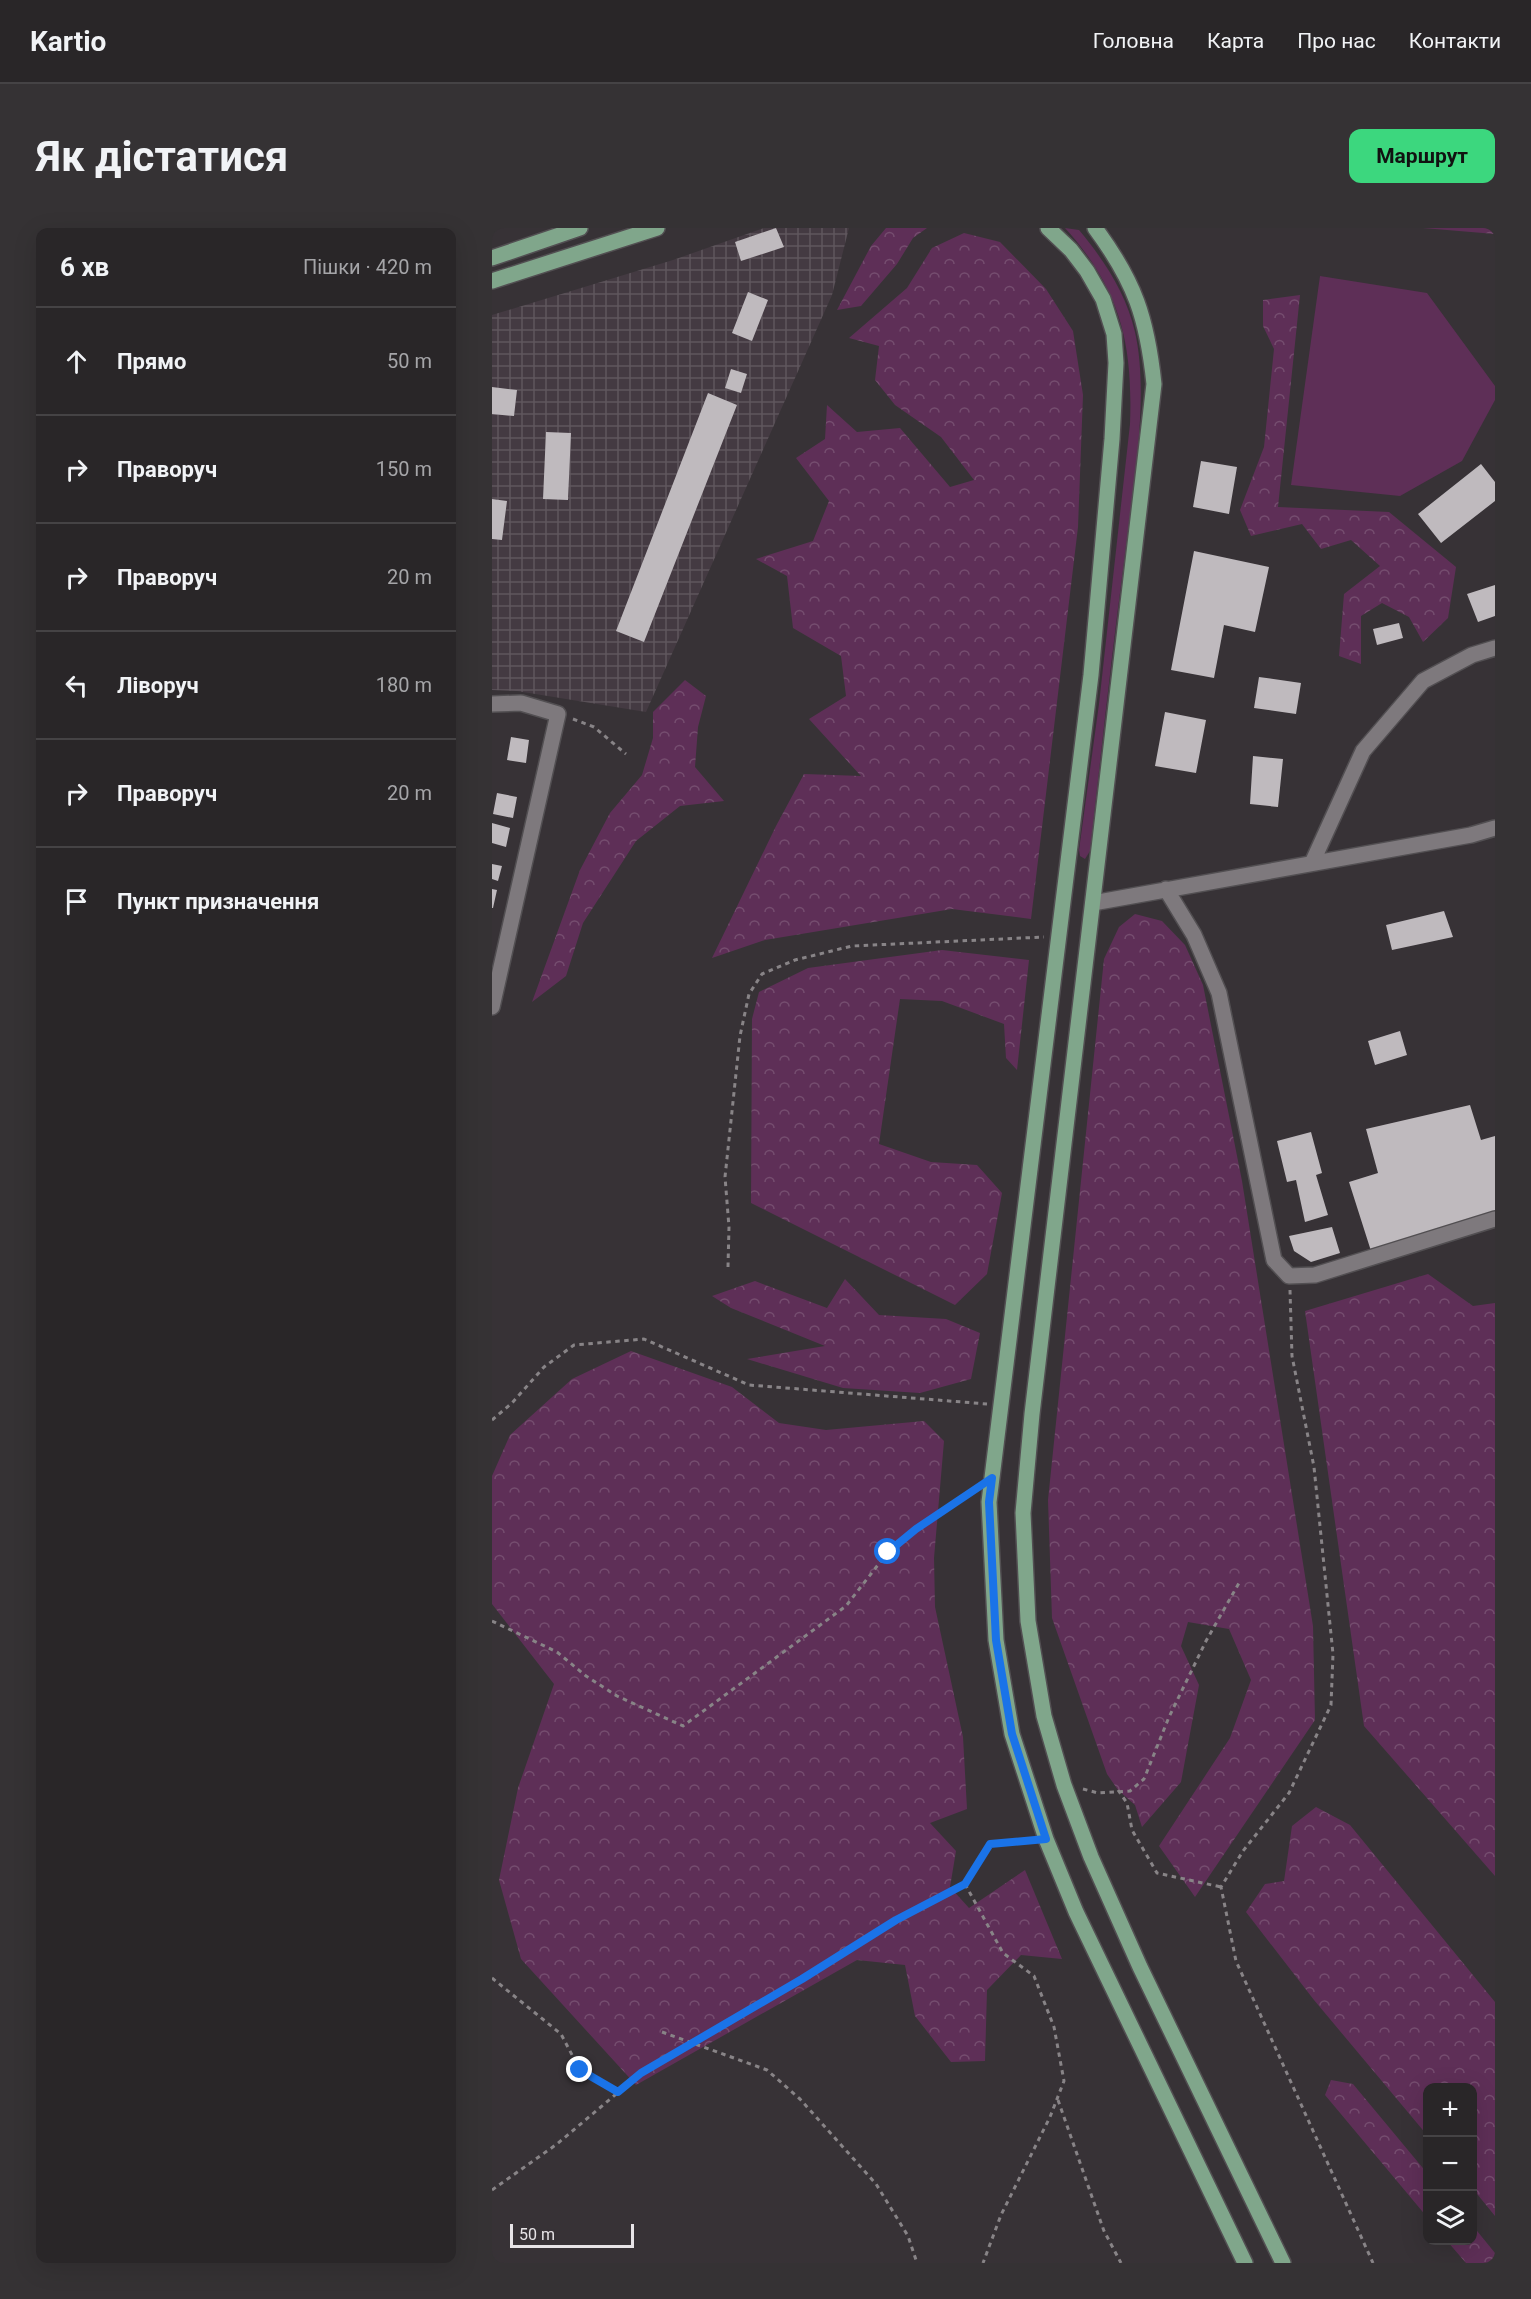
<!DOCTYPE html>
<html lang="uk">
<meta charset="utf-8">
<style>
body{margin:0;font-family:Roboto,sans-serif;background:#353234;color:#f1f3f6}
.controls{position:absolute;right:18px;bottom:18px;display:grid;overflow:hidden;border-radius:12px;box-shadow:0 6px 24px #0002}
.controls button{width:54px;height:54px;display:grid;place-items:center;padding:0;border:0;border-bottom:2px solid #454345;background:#292628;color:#f1f3f6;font:30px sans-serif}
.scale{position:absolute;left:18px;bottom:15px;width:124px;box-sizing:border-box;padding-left:6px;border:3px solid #e7e4e7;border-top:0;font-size:16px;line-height:21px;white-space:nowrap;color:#e7e4e7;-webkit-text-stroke:4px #373236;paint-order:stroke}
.stop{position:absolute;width:18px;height:18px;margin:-14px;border:4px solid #1a73e8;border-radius:50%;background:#fff}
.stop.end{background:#1a73e8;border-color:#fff;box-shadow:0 2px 6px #0008}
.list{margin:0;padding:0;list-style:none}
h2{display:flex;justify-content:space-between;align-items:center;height:78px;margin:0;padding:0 24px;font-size:26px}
h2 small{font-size:20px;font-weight:400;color:#a5a5a8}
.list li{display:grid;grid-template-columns:39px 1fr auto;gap:18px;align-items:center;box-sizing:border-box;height:108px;padding:0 24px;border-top:2px solid #454345}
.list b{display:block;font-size:22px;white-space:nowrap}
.list em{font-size:20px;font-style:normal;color:#a5a5a8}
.icon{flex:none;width:33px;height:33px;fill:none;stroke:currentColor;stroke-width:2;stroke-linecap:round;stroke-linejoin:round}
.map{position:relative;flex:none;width:1003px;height:2035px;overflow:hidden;border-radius:12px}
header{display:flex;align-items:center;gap:36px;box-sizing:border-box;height:84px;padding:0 30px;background:#292628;border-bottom:2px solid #454345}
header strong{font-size:28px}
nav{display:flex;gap:33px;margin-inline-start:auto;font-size:21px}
.intro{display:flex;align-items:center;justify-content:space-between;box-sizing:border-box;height:144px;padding:0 36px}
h1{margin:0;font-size:42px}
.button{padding:15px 27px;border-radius:12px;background:#3cd77e;color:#111;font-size:21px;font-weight:700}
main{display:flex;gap:36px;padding:0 36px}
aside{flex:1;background:#292628;border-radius:12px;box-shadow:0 6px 24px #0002}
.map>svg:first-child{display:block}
.industrial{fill:url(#industrial-grid)}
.grass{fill:#5e2f57}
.forest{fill:url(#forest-crowns)}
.building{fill:#bfbabe}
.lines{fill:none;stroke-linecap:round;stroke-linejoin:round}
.minor-casing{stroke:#524f52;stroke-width:18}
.primary-casing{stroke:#524f52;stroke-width:18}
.path{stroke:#888487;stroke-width:3;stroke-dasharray:4.5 4.5;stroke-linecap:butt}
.minor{stroke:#7e797d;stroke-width:15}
.primary{stroke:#80a68b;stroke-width:15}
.route{stroke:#1a73e8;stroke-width:8}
</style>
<header>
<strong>Kartio</strong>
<nav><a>Головна</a><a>Карта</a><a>Про нас</a><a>Контакти</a></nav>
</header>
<div class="intro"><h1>Як дістатися</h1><a class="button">Маршрут</a></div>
<main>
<aside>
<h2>6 хв<small>Пішки · 420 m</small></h2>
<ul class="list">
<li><svg class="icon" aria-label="ahead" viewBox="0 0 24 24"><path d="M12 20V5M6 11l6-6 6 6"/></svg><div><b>Прямо</b></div><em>50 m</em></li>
<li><svg class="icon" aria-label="right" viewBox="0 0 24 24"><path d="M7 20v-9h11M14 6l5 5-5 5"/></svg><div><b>Праворуч</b></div><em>150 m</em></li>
<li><svg class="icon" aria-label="right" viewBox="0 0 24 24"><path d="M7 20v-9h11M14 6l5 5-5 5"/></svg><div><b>Праворуч</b></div><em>20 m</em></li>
<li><svg class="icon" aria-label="left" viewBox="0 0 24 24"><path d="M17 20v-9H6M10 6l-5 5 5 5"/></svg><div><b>Ліворуч</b></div><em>180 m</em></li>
<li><svg class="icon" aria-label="right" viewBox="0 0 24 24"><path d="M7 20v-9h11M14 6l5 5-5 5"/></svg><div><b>Праворуч</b></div><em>20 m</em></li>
<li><svg class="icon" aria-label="arrive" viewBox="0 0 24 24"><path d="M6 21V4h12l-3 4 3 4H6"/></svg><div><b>Пункт призначення</b></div></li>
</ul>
</aside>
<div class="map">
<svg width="1003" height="2035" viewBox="0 0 1003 2035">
<defs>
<pattern id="industrial-grid" width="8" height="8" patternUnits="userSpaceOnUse" patternTransform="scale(1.5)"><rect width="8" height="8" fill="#443a42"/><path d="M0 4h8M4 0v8" fill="none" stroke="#5f565d"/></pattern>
<pattern id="forest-crowns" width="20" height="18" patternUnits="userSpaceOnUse" patternTransform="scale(1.5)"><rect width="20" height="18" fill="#5e2f57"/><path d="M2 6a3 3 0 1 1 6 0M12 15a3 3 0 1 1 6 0" fill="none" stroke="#754d6f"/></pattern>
</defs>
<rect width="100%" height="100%" fill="#373236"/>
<path class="industrial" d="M272,0H357L340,67L154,484L25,463L0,462V87L181,32Z"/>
<path class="grass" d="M573,0L587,2C612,32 634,65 643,104C658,169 640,267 632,334C619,431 609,527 598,623L593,631L588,628L587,622L607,476L638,196C641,115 628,61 573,0Z
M828,48L935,65L1003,158V172L970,233L908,268L799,257Z"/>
<path class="forest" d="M394,0H435L421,10L405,36L369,78L345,82L379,18Z
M931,0H1003V6Z
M472,5L508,14L554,61L581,103L591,167L586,299L539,691L460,681L273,712L220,730L284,598L312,546L369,548L317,491L354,468L349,428L301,400L295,348L264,331L321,313L337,273L304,230L333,211L335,177L365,204L408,200L458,259L482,252L449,209L403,177L383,152L387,118L357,110L415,60L440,20Z
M808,67L786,279L897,284L964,339L956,390L931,414L917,389L890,375L869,388V436L847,428L852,366L888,338L859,312L829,321L810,296L759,308L748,282L772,219L782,121L771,98V72Z
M193,452L214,468L206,499L203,539L232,573L188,578L144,613L91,695L74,748L40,774L88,642L118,585L150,547L161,510V484Z
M643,686L670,693L693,717L711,757L750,953L821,1398L823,1492L703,1669L667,1618L738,1510L759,1452L737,1401L696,1394L689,1418L707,1457L689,1554L650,1599L643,1577L626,1562L615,1546L560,1390L556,1272L612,731L627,699Z
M450,722L537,732L525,842L514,830L512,796L450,773L408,771L387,916L439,934L485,937L510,965L495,1046L463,1077L259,975L260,791L267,764L316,740Z
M936,1046L981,1078L1003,1075V1648L872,1498L813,1083Z
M353,1051L387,1087L454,1091L488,1105L479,1151L428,1165L351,1160L255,1131L333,1118L239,1080L220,1068L263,1053L335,1080Z
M139,1123L240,1159L287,1195L334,1202L432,1193L452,1213L442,1330L443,1379L471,1509L475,1581L438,1595L464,1623L458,1659L477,1680L533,1642L570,1731L529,1727L495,1762L493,1833L459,1834L423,1788L413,1737L365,1732L144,1857L29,1731L7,1652L26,1560L62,1456L0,1376V1248L18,1207L80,1151Z
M824,1579L858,1597L1003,1774V1988L981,1961L980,1860H936L935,1907L822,1772L754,1684L773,1656L792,1653L800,1598Z
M839,1852L861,1856L935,1945V1989L833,1867Z
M981,1998L1003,2025V2035H974L955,2013L980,2012Z"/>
<path class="building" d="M284,0L292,19L249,33L243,14Z
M256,64L276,72L260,113L240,105Z
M239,141L255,146L249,165L233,160Z
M0,159L25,162L22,188L0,186Z
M216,165L245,177L152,414L124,403Z
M54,204L79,205L76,272L51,271Z
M709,233L745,239L737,286L701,279Z
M989,236L1003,254V273L949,315L926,286Z
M0,271L15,273L10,312L0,311Z
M702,323L777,339L763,404L732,397L722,450L679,442Z
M1003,357V388L986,394L975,366Z
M907,395L911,410L885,417L881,401Z
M767,449L809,455L804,486L762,480Z
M673,484L714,492L704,545L663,538Z
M19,509L37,512L34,535L15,532Z
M761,528L791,531L786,579L758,576Z
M5,565L25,569L21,590L1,586Z
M0,595L18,600L14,619L0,615Z
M0,636L10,638L6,653L0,651Z
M0,661L5,662L1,680H0Z
M952,683L961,709L900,722L894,697Z
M908,803L915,827L883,837L876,813Z
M978,877L989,912L1003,908V984L879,1023L857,954L886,945L874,901Z
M819,904L830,945L824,947L836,987L813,994L804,952L795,954L785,913Z
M840,999L848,1025L819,1034L802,1023L797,1008Z"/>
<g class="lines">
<g class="minor-casing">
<path id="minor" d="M0,476L29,475L66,486L0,779
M820,635L871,523L931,453L980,427L1003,420
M674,661L702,707L727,765L782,1032L797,1048L823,1047L1003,991
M601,675L979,607L1003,600"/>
</g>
<g class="primary-casing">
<path id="primary" d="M556,0L579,22L595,43L611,71L622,106L624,135L620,211L599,447L497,1274L504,1412L520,1506L554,1611L584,1684L753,2035
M603,0C643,54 655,90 662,156L540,1186L531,1285L536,1393L552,1488L572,1557L599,1629L648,1739L791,2035
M0,30L88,0
M0,53L165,0"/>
</g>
<path class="path" d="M81,491L102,499L134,526
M236,1039L237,999L233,949L248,808L257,766L270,746L303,732L360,718L552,709
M798,1062L800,1128L822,1239L841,1426L839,1477L797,1565L751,1623L729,1659L744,1733L881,2035
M0,1192L20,1175L52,1139L82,1117L152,1111L257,1157L495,1176
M0,1393L65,1424L94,1448L125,1468L191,1498L354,1378L396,1324L424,1301L483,1261
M591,1561L606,1565L638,1563L652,1551L677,1489L714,1413L747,1355
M626,1562L635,1575L640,1602L665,1645L729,1659
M473,1656L511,1725L542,1748L562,1799L572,1853L558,1889L509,1987L491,2035
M0,1750L69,1806L88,1842L126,1864
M170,1804L275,1842L308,1871L384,1956L416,2008L425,2035
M566,1872L612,2003L629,2035
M0,1962L65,1916L149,1845L310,1751L404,1692L473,1656L498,1616L538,1613"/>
<use href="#minor" class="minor"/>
<use href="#primary" class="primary"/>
</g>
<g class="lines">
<path class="route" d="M88,1842L126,1864L149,1845L310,1751L404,1692L473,1656L498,1616L554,1611L520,1506L504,1412L497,1274L500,1250L424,1301L396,1324"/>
</g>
</svg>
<div class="controls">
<button>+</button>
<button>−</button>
<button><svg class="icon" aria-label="layers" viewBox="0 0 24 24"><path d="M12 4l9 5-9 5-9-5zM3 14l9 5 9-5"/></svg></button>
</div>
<div class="scale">50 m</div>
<div class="stop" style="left:396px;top:1324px"></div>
<div class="stop end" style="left:88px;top:1842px"></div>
</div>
</main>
